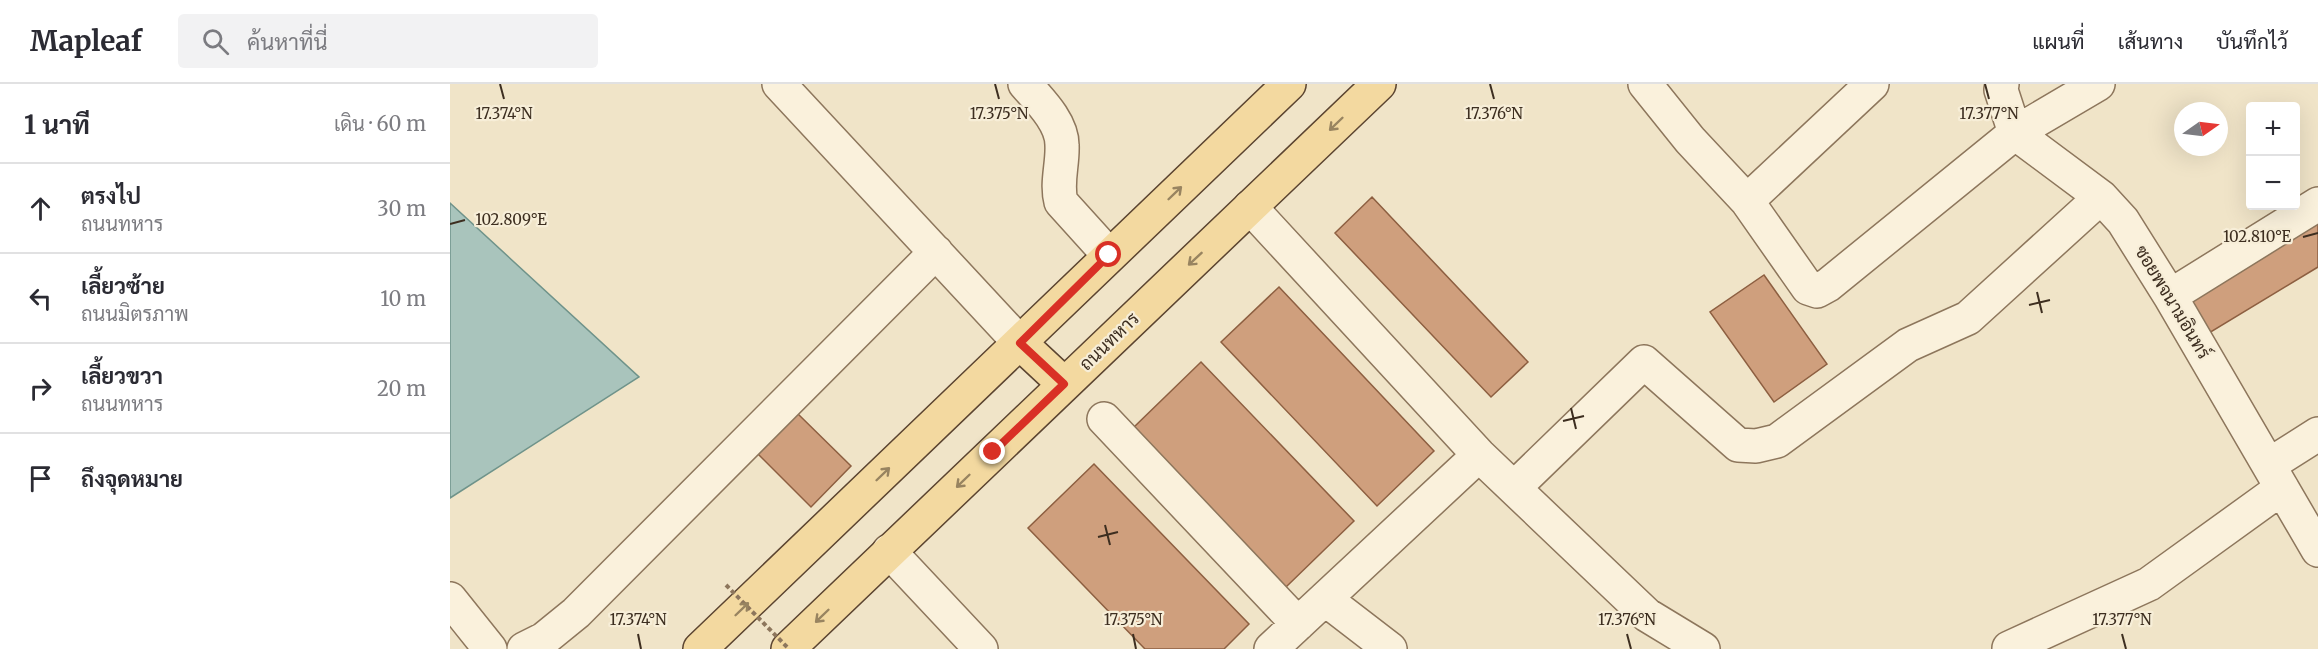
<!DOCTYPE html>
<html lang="th">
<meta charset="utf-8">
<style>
body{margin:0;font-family:Merriweather,Sarabun,serif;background:#f2f2f3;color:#2b2b33}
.controls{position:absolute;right:18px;top:18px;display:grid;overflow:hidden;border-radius:6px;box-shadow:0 6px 24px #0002}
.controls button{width:54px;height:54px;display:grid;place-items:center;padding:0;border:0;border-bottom:2px solid #e1e1e2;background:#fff;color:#2b2b33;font:30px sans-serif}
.compass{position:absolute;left:1724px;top:18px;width:54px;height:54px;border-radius:50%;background:#fff;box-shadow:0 6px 24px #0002;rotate:76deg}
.stop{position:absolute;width:18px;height:18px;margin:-14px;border:4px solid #d93025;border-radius:50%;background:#fff}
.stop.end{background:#d93025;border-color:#fff;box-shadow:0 2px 6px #0008}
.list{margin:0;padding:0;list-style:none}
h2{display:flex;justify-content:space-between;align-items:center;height:78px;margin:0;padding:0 24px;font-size:26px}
h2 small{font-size:20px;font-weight:400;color:#7c7c81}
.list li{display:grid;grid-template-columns:39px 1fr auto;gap:18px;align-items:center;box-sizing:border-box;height:90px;padding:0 24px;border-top:2px solid #e1e1e2}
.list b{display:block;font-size:22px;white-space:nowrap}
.list p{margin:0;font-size:20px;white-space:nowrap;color:#7c7c81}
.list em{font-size:20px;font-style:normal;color:#7c7c81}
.icon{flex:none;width:33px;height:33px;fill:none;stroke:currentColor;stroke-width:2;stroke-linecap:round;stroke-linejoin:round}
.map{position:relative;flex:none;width:1868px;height:565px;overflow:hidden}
header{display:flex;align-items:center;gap:36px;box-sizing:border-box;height:84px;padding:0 30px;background:#fff;border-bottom:2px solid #e1e1e2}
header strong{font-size:28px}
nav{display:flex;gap:33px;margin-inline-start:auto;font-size:21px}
.search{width:420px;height:54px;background:#f2f2f3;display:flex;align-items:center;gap:15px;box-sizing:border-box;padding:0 21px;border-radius:6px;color:#7c7c81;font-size:22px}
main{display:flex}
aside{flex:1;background:#fff}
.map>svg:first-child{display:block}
.water{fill:#a9c4bc;stroke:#6f938a;stroke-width:1.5}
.building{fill:#cf9f7d;stroke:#8d5f41;stroke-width:1.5}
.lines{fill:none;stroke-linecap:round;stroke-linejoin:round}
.minor-casing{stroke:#8d765c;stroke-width:36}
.major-casing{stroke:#5b4430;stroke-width:36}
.minor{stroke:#faf1dc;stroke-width:33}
.major{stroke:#f3d9a0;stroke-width:33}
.path-bridge{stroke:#8d765c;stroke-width:4;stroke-dasharray:4.5 3;stroke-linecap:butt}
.oneway{stroke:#988460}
.route{stroke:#d93025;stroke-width:8}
.ticks{fill:none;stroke:#3d2e20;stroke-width:2}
.labels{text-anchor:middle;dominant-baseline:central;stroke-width:4.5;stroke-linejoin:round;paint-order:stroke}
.street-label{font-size:18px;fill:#3d2e20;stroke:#f7eed8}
.ticks-label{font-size:15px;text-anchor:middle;fill:#3d2e20;stroke:#f7eed8;stroke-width:4.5;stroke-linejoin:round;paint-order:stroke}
</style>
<header>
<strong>Mapleaf</strong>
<div class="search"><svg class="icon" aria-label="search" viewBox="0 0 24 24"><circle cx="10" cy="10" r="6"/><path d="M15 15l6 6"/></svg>ค้นหาที่นี่</div>
<nav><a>แผนที่</a><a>เส้นทาง</a><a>บันทึกไว้</a></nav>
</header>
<main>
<aside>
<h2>1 นาที<small>เดิน · 60 m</small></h2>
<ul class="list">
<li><svg class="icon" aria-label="ahead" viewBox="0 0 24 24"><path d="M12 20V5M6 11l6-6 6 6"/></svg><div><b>ตรงไป</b><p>ถนนทหาร</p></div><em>30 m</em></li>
<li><svg class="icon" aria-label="left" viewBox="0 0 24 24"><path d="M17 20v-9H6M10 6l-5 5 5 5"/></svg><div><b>เลี้ยวซ้าย</b><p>ถนนมิตรภาพ</p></div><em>10 m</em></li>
<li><svg class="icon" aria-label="right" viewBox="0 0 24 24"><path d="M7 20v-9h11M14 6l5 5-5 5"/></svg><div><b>เลี้ยวขวา</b><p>ถนนทหาร</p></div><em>20 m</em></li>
<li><svg class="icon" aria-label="arrive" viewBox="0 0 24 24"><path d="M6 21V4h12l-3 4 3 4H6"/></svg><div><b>ถึงจุดหมาย</b></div></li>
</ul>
</aside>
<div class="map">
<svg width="1868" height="565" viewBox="0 0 1868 565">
<rect width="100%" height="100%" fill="#f0e4c8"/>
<path class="water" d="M0,119L189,293L0,414Z"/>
<path class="building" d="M922,113L1078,278L1041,313L885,149Z
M1868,129V183L1759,249L1735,210Z
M1314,191L1377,280L1324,318L1260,228Z
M829,203L984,367L927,422L771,258Z
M751,278L904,437L836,503L683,344Z
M347,329L401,382L361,423L307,369Z
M644,380L799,540L774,565H695L578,444Z"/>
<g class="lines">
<g class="minor-casing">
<path id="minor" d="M329,0L570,259
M575,0C589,16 612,38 612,61C613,80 606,99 611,118L659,171
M1195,0L1240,56L1297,117L1422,0
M1552,0L1551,6L1565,49L1651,113L1673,137L1720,212L1868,466
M1297,117L1358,204L1367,207L1378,201L1565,49L1648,0
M800,123L1029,371L1197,531L1253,565
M1720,212L1868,120
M654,335L848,540
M1819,381L1868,350
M1064,404L1194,278L1288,361L1306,362L1327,357L1458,261L1518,234L1651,113
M439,467L531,565
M0,515L40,565
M875,515L940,565
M1559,564L1699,500L1832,404
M74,565L94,555L126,529L486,168
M821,565L1029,371"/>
</g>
<g class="major-casing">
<path id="major" d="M570,259L614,300
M250,565L839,0
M338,565L929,0"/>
</g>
<use href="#minor" class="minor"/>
<use href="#major" class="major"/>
<path class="path-bridge" d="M276,501L339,565"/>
</g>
<defs><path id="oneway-shaft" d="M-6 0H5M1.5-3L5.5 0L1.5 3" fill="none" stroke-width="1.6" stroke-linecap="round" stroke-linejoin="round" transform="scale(1.5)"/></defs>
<g class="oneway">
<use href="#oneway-shaft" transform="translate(886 40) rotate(136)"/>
<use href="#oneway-shaft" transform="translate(725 109) rotate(-44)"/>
<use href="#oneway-shaft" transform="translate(745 175) rotate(137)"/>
<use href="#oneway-shaft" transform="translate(433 390) rotate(-44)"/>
<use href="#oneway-shaft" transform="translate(513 397) rotate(136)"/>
<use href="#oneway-shaft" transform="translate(292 525) rotate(-44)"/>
<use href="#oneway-shaft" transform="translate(372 532) rotate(136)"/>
</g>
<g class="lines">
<path class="route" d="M543,368L614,300L570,259L659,171"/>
</g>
<path class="ticks" d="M50,0L54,15M545,0L549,15M1040,0L1044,15M1535,0L1539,15M0,140L15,136M1853,153L1868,149M1587,208L1592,229M1579,221L1600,216M1121,324L1126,345M1113,337L1134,332M655,441L660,461M648,453L668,448M188,550L191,565M683,550L686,565M1177,550L1181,565M1672,550L1676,565"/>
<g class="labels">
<g class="street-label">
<text transform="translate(1723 218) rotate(59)">ซอยพจนามอินทร์</text>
<text transform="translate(659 257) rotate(-44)">ถนนทหาร</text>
</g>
</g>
<g class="ticks-label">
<text x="54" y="35">17.374°N</text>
<text x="549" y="35">17.375°N</text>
<text x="1044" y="35">17.376°N</text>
<text x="1539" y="35">17.377°N</text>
<text x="61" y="141">102.809°E</text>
<text x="1807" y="158">102.810°E</text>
<text x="188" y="541">17.374°N</text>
<text x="683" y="541">17.375°N</text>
<text x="1177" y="541">17.376°N</text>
<text x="1672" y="541">17.377°N</text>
</g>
</svg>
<div class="controls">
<button>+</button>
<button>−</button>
</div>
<svg class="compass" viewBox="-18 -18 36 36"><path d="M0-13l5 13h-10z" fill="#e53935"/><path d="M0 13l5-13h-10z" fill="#7c7c81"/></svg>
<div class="stop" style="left:659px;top:171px"></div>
<div class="stop end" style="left:543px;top:368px"></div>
</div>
</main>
